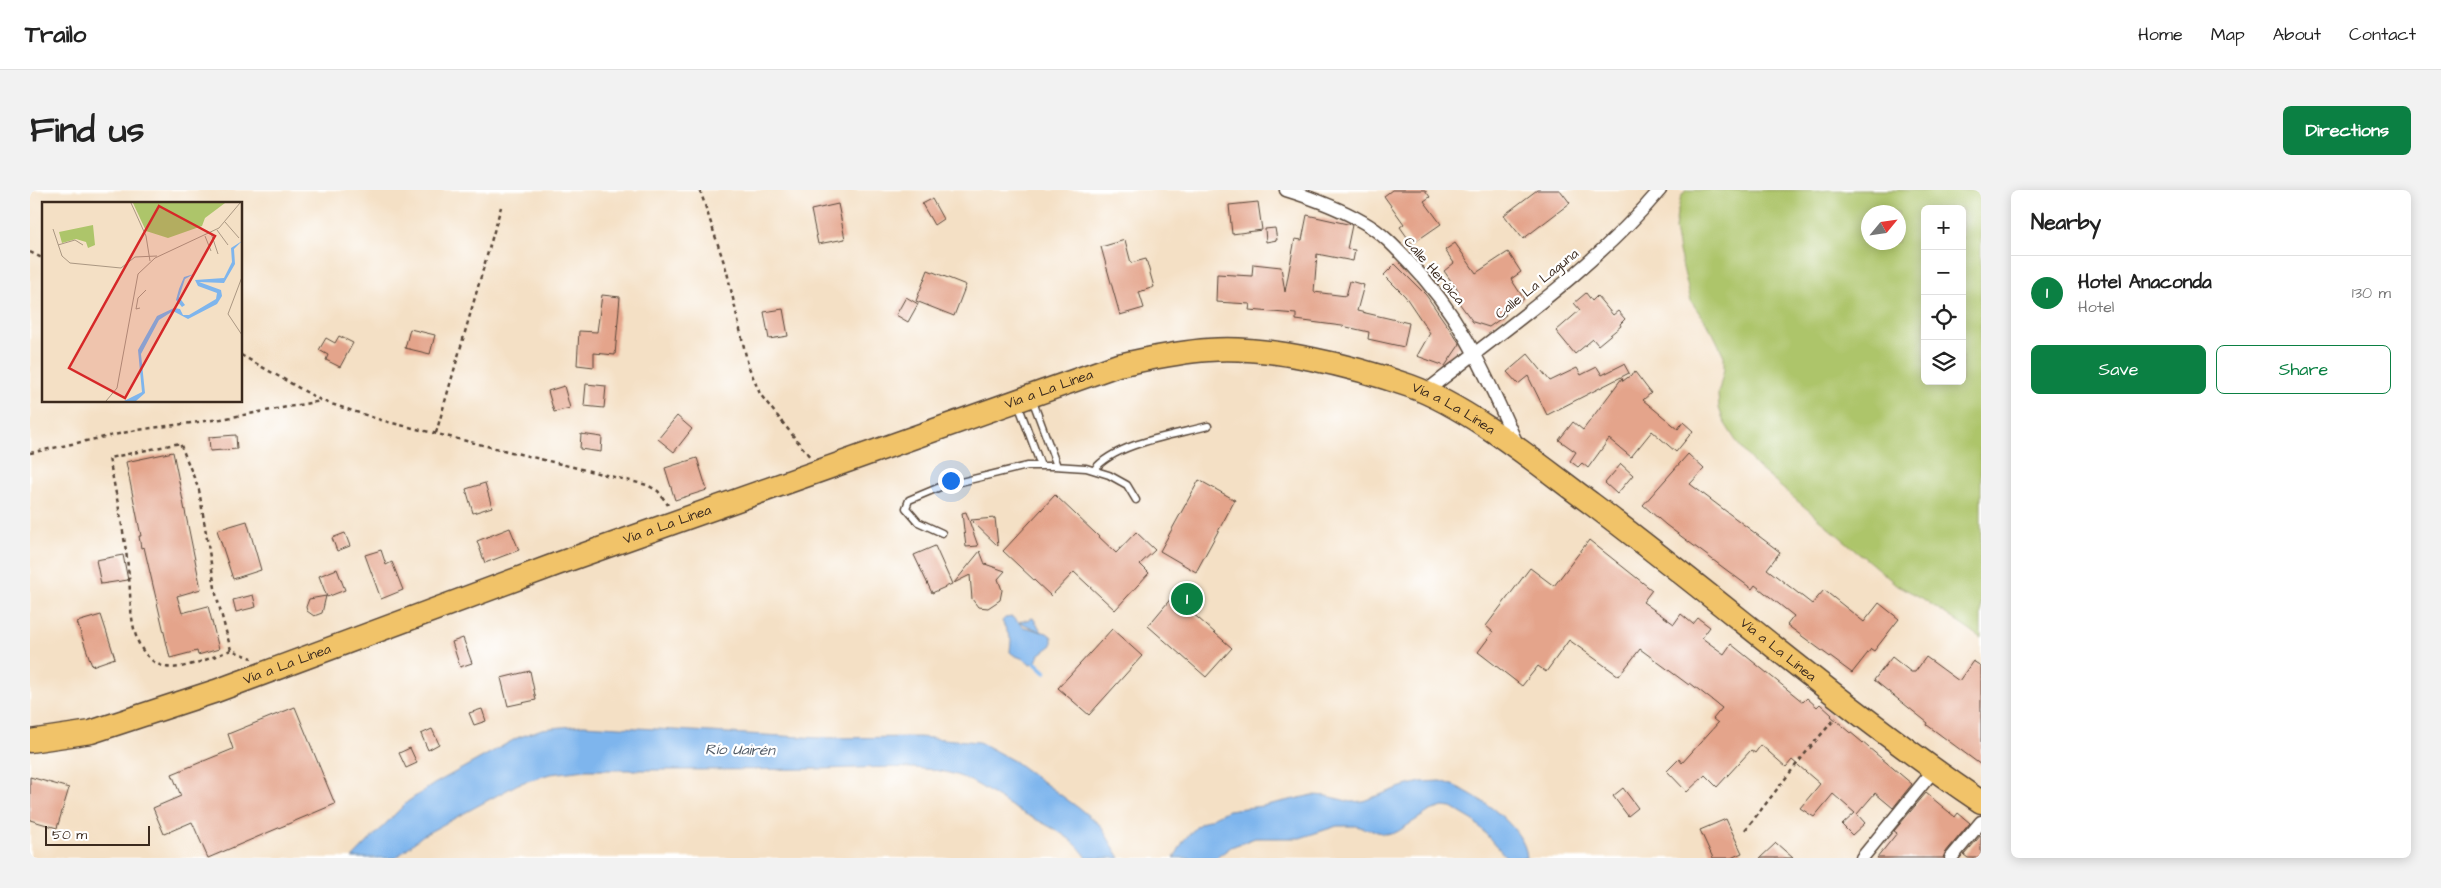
<!DOCTYPE html>
<meta charset="utf-8">
<style>
body{margin:0;font-family:"Architects Daughter",sans-serif;background:#f2f2f2;color:#222}
.controls{position:absolute;right:15px;top:15px;display:grid;overflow:hidden;border-radius:8px;box-shadow:0 2px 12px #0003}
.controls button{width:45px;height:45px;display:grid;place-items:center;padding:0;border:0;border-bottom:1px solid #e0e0e0;background:#fff;color:#222;font:25px sans-serif}
.compass{position:absolute;left:1831px;top:15px;width:45px;height:45px;border-radius:50%;background:#fff;box-shadow:0 2px 12px #0003;rotate:61deg}
.scale{position:absolute;left:15px;bottom:12px;width:105px;box-sizing:border-box;padding-left:5px;border:2px solid #3b2a1e;border-top:0;font-size:14px;line-height:18px;white-space:nowrap;color:#3b2a1e;-webkit-text-stroke:4px #fff;paint-order:stroke}
.you{position:absolute;left:920px;top:290px;width:18px;height:18px;margin:-12px;border:4px solid #fff;border-radius:50%;background:#1a73e8;box-shadow:0 0 0 8px #1a73e833}
.badge{display:grid;place-items:center;width:32px;height:32px;border-radius:50%;background:#0b8043;color:#fff;font-size:16px;font-weight:700}
.pin{position:absolute;translate:-50% -50%;border:2px solid #fff;box-shadow:0 1px 5px #0006}
.list{margin:0;padding:0;list-style:none}
h2{display:flex;justify-content:space-between;align-items:center;height:65px;margin:0;padding:0 20px;font-size:21px}
h2 small{font-size:16px;font-weight:400;color:#767676}
.list li{display:grid;grid-template-columns:32px 1fr auto;gap:15px;align-items:center;box-sizing:border-box;height:75px;padding:0 20px;border-top:1px solid #e0e0e0}
.list b{display:block;font-size:19px;white-space:nowrap}
.list p{margin:0;font-size:16px;white-space:nowrap;color:#767676}
.list em{font-size:16px;font-style:normal;color:#767676}
.actions{display:flex;gap:10px;padding:15px 20px}
.actions a{flex:1;padding:11px 0;border:1px solid #0b8043;border-radius:8px;text-align:center;font-size:18px;color:#0b8043}
.actions .main{background:#0b8043;color:#fff}
.icon{flex:none;width:28px;height:28px;fill:none;stroke:currentColor;stroke-width:2;stroke-linecap:round;stroke-linejoin:round}
.map{position:relative;flex:none;width:1951px;height:668px;overflow:hidden;border-radius:8px}
header{display:flex;align-items:center;gap:30px;box-sizing:border-box;height:70px;padding:0 25px;background:#fff;border-bottom:1px solid #e0e0e0}
header strong{font-size:24px}
nav{display:flex;gap:28px;margin-inline-start:auto;font-size:18px}
.intro{display:flex;align-items:center;justify-content:space-between;box-sizing:border-box;height:120px;padding:0 30px}
h1{margin:0;font-size:35px}
.button{padding:12px 22px;border-radius:8px;background:#0b8043;color:#fff;font-size:18px;font-weight:700}
main{display:flex;gap:30px;padding:0 30px}
aside{flex:1;background:#fff;border-radius:8px;box-shadow:0 2px 12px #0003}
.map>svg:first-child{display:block}
.green{fill:#adc56a;stroke:#747844;fill-rule:evenodd}
.water{fill:#7eb5ed;stroke:#5c7086}
.lines{fill:none;stroke-linecap:round;stroke-linejoin:round}
.stream{stroke:#7eb5ed;stroke-width:4.5}
.building{fill:#e4a48b}
.lane-casing{stroke:#574537;stroke-width:9}
.street-casing{stroke:#574537;stroke-width:15}
.highway-casing{stroke:#574537;stroke-width:25}
.path{stroke:#574537;stroke-width:2.5;stroke-dasharray:4 4;stroke-linecap:butt}
.lane{stroke:#fff;stroke-width:6}
.street{stroke:#fff;stroke-width:12}
.highway{stroke:#f1c369;stroke-width:22}
.labels{text-anchor:middle;dominant-baseline:central;stroke-width:4.5;stroke-linejoin:round;paint-order:stroke}
.street-label{font-size:14px;fill:#3b2a1e;stroke:#fff}
.water-label{font-size:15px;font-style:italic;fill:#525b66;stroke:#fff}
.inset-road{fill:none;stroke:#aa9782;stroke-width:1}
.view{fill:#d62828;fill-opacity:0.15;stroke:#d62828;stroke-width:2.5}
.inset-edge{fill:none;stroke:#3b2a1e;stroke-width:2.5}
</style>
<header>
<strong>Trailo</strong>
<nav><a>Home</a><a>Map</a><a>About</a><a>Contact</a></nav>
</header>
<div class="intro"><h1>Find us</h1><a class="button">Directions</a></div>
<main>
<div class="map">
<svg width="1951" height="668" viewBox="0 0 1951 668">
<rect width="100%" height="100%" fill="#fff"/>
<filter id="ink" filterUnits="userSpaceOnUse"><feTurbulence type="fractalNoise" baseFrequency=".02" numOctaves="2"/><feDisplacementMap in="SourceGraphic" scale="10" xChannelSelector="R" yChannelSelector="G"/><feConvolveMatrix kernelMatrix="1 2 1 2 8 2 1 2 1" color-interpolation-filters="sRGB"/></filter>
<filter id="wash" filterUnits="userSpaceOnUse"><feTurbulence type="fractalNoise" baseFrequency=".0096" numOctaves="4" result="noise"/><feDisplacementMap in="SourceGraphic" scale="20" xChannelSelector="R" yChannelSelector="G"/><feGaussianBlur stdDeviation="1.12" result="paint"/><feColorMatrix in="noise" values="0 0 0 0 0 0 0 0 0 0 0 0 0 0 0 0 0 1.4 0 .05"/><feComposite in="paint" operator="in"/></filter>
<g filter="url(#wash)">
<rect width="100%" height="100%" fill="#f4e0c5"/>
<path class="green" d="M1656,0H1951V448L1892,408L1867,395L1726,276L1708,254L1694,232L1689,218L1688,205L1694,179V166L1683,143L1661,111L1649,61L1645,39L1647,23L1651,7ZM1895,19H1932V191H1895ZM1838,22H1868V52H1838Z"/>
<path class="water" d="M982,427L994,437L1017,443L1022,447V455L1010,464L1005,473L1000,474C994,467 986,468 980,462L981,450L972,431L975,428Z
M1003,428L1012,442L989,432Z
M553,535L789,548L889,547L949,552L984,571L1050,619L1070,635L1090,668H1057C1042,645 1016,635 993,623C970,611 948,591 923,584C884,573 825,579 784,579C708,580 632,580 556,580L520,584L488,594L392,646L366,668H322L377,612L404,594L487,548L512,539Z
M1411,591C1440,599 1496,635 1497,668H1477L1444,631L1422,618L1413,617L1400,621L1367,642L1355,644L1326,636H1307L1270,648H1225L1201,657L1186,668H1144L1154,650L1168,635L1198,620L1232,616L1283,605L1297,606L1321,612L1333,611L1371,597L1391,592Z"/>
<g class="lines">
<path class="stream" d="M1003,471L1015,482"/>
</g>
<g id="blocks">
<path class="building" d="M1362,0H1395L1400,7L1394,11L1411,34L1382,54L1370,37L1374,34L1354,6Z
M1507,0H1530L1540,13L1493,49L1474,25Z
M902,9L913,29L904,35L892,14Z
M1228,12L1232,40L1202,44L1199,15Z
M808,14L815,49L788,54L781,20Z
M1277,25L1322,35L1317,59L1325,60L1323,71L1287,64L1284,102L1316,106L1320,91L1334,95L1327,121L1379,133L1374,157L1338,149L1339,142L1312,136L1266,130V124L1219,120L1220,114L1186,112L1187,84L1222,86L1223,74L1251,77L1255,102L1265,49L1272,50Z
M1245,38L1247,50L1236,52L1235,39Z
M1095,50L1101,73L1116,69L1124,97L1109,102L1114,118L1090,125L1071,57Z
M1425,53L1446,83L1478,62L1491,82L1481,89L1494,109L1474,122L1476,125L1459,137L1443,132L1424,106L1429,102L1414,81L1424,73L1415,60Z
M1365,74L1396,105L1430,154L1415,176L1387,166L1400,143L1375,106L1354,85Z
M898,80L936,95L924,126L886,111Z
M1556,103L1562,111L1567,106L1583,125L1588,121L1595,129L1590,134L1591,136L1568,155L1563,149L1545,164L1526,141L1550,120L1544,113Z
M572,105L590,107L585,165L564,163V177L547,175L549,141L567,142Z
M876,107L888,114L878,132L866,125Z
M753,119L758,146L739,149L734,122Z
M380,139L405,145L400,164L375,158Z
M309,146L323,153L310,177L296,170L298,165L289,160L296,148L305,153Z
M1498,164L1520,191L1547,178L1551,185L1567,177L1572,185L1594,174L1599,183L1517,225L1498,186L1488,194L1477,182Z
M1605,182L1621,203L1613,210L1648,239L1653,232L1663,241L1646,262L1622,241L1601,267L1579,249L1558,278L1552,273L1548,277L1540,271L1546,262L1529,250L1543,232L1553,240L1592,188L1593,191Z
M556,194L576,196L574,218L554,216Z
M534,196L540,218L524,222L518,201Z
M647,226L662,239L644,262L628,249Z
M551,244L572,247L571,262L550,259Z
M206,245L207,259L180,261L179,247Z
M143,262L171,399L147,406L152,423L178,416L189,459L168,465L167,461L140,468L114,357L111,358L109,346H111L96,272Z
M1658,264L1674,279L1660,294L1750,362L1737,379L1782,414L1794,400L1834,432L1849,413L1869,429L1844,461L1841,459L1822,483L1757,435L1764,426L1725,395L1722,399L1636,335L1613,315Z
M667,268L677,300L645,310L635,278Z
M1591,274L1603,285L1587,304L1575,293Z
M1169,290L1205,310L1166,382L1130,361Z
M455,293L462,317L443,323L436,299Z
M1025,305L1086,363L1106,342L1125,360L1110,374L1119,383L1085,420L1044,382L1021,406L973,361Z
M936,322L948,356L936,357L932,323Z
M965,328L968,356L941,330Z
M217,331L231,380L203,389L187,340Z
M480,338L489,360L455,373L447,351Z
M315,343L320,356L307,361L302,348Z
M1559,350L1622,400L1613,412L1644,434L1651,424L1663,434L1668,428L1680,437L1672,448L1694,464L1701,454L1773,512L1777,508L1787,517L1790,514L1802,525L1801,526L1882,594L1863,618L1845,603L1827,624L1835,633L1822,645L1812,635L1825,623L1803,604L1784,627L1770,618L1790,594L1762,570L1756,577L1731,555L1725,563L1721,560L1687,597L1675,585L1657,602L1637,581L1649,569L1652,573L1688,533L1683,529L1692,518L1660,493L1659,495L1610,459L1589,486L1539,450L1516,482L1508,476L1492,496L1448,462L1463,442L1456,436L1500,378L1524,396Z
M905,356L922,394L902,403L884,365Z
M351,360L356,375L362,372L373,400L351,409L335,365Z
M950,361L955,374L975,381L968,389L972,400L970,410L958,418L948,417L942,409L940,385L924,393Z
M93,365L98,390L71,394L66,370Z
M307,379L315,400L297,407L289,386Z
M223,405L226,417L206,422L203,410Z
M296,406L292,423L284,426L277,421L276,417L279,409Z
M1143,406L1202,458L1176,487L1118,436Z
M71,425L85,468L62,476L47,432Z
M1082,439L1112,466L1059,525L1028,498Z
M433,448L442,473L430,477L422,452Z
M1862,467L1881,482H1885L1896,467L1929,491L1943,471L1951,476V575L1897,535L1898,533L1844,490Z
M500,481L506,510L478,516L471,488Z
M265,517L305,614L178,668L162,632L134,644L123,618L151,606L142,584L203,559L198,544Z
M452,519L456,531L444,535L439,523Z
M402,539L409,554L398,560L391,544Z
M380,558L387,573L376,578L369,563Z
M0,587L39,598L27,638L0,630Z
M1593,598L1608,618L1598,626L1583,606Z
M1896,603L1925,627L1928,623L1940,633L1915,663L1913,668H1847L1867,643L1864,641Z
M1696,629L1712,663L1701,668H1683L1670,640Z
M1951,645V668H1938L1934,665Z
M1746,653L1763,668H1730Z"/>
</g>
</g>
<g filter="url(#ink)">
<use href="#blocks" fill-opacity="0" stroke="#574537" stroke-width="1"/>
<g class="lines">
<g class="lane-casing">
<path id="lane" d="M1002,209L1027,276
M988,214L1011,276
M1064,280C1085,253 1145,245 1178,236
M912,343L888,332L876,318L879,310L910,297L997,276H1024L1056,278L1079,285L1097,295L1106,310"/>
</g>
<g class="street-casing">
<path id="street" d="M1256,0C1282,8 1309,18 1333,32C1351,42 1365,57 1379,72C1433,128 1455,184 1487,254
M1395,202C1476,138 1563,79 1630,0
M1832,668L1904,580
M1921,668L1951,632"/>
</g>
<g class="highway-casing">
<g id="highway">
<path id="s1" d="M0,551L61,542L186,501L527,374L1088,175C1118,169 1147,162 1178,160C1238,155 1323,176 1380,196C1441,218 1510,276 1562,314C1693,412 1816,521 1951,612"/>
</g>
</g>
<path class="path" d="M670,0L697,82L718,175L730,204L780,267
M0,62L14,69
M211,165L292,211L354,231L617,295L628,301L638,315
M406,243L471,17
M0,263L107,240L191,229L291,211
M201,460L186,404L169,300L150,253L79,268C86,304 94,341 98,377C101,400 99,424 106,446C110,460 121,474 136,477C152,481 185,466 201,460L222,468
M1715,640C1746,602 1773,563 1806,528"/>
<use href="#lane" class="lane"/>
<use href="#street" class="street"/>
<use href="#highway" class="highway"/>
</g>
</g>
<g class="labels">
<g class="street-label">
<text transform="translate(1404 81) rotate(49)">Calle Heróica</text>
<text transform="translate(1507 94) rotate(-39)">Calle La Laguna</text>
<text stroke="none"><textPath href="#s1" startOffset="1079">Vía a La Línea</textPath></text>
<text stroke="none"><textPath href="#s1" startOffset="1499">Vía a La Línea</textPath></text>
<text stroke="none"><textPath href="#s1" startOffset="674">Vía a La Línea</textPath></text>
<text stroke="none"><textPath href="#s1" startOffset="1904">Vía a La Línea</textPath></text>
<text stroke="none"><textPath href="#s1" startOffset="269">Vía a La Línea</textPath></text>
</g>
<g class="water-label">
<text transform="translate(710 560) rotate(1)">Río Uairén</text>
</g>
</g>
<g transform="translate(12 12)">
<rect width="200" height="200" fill="#f4e0c5"/>
<path d="M91,1H183L163,16L160,24L126,36L104,29ZM51,23L53,43L46,46L44,40L34,37L20,41L17,30Z" fill="#adc56a"/>
<path d="M200,39L192,47L193,62L182,81L157,80L179,88L180,94L175,102L146,117L131,109L117,118L99,152L103,191L94,199H82L100,190L96,148L115,114L132,106L138,107L141,113H147L174,97L175,91L156,84L153,78L182,76L190,60L189,46ZM152,72L143,77L137,95L143,103L140,105L134,98L137,87L142,75Z" fill="#7eb5ed"/>
<path class="inset-road" d="M89,1L104,34L108,59M183,20L197,36M11,27L20,54L28,61L79,66L93,55L115,54M175,28L186,43M169,31L176,52M163,34L169,49M16,43L33,38L41,43M200,75L186,112L200,133M98,106L94,107L96,96L104,88M64,199L75,186L96,72L113,56L177,26L198,1"/>
<path class="view" d="M117,4L173,34L83,196L27,166Z"/>
<rect width="200" height="200" class="inset-edge"/>
</g>
</svg>
<div class="controls">
<button>+</button>
<button>−</button>
<button><svg class="icon" aria-label="locate" viewBox="0 0 24 24"><circle cx="12" cy="12" r="6"/><path d="M12 2v4M12 18v4M2 12h4M18 12h4"/></svg></button>
<button><svg class="icon" aria-label="layers" viewBox="0 0 24 24"><path d="M12 4l9 5-9 5-9-5zM3 14l9 5 9-5"/></svg></button>
</div>
<svg class="compass" viewBox="-18 -18 36 36"><path d="M0-13l5 13h-10z" fill="#e53935"/><path d="M0 13l5-13h-10z" fill="#767676"/></svg>
<div class="scale">50 m</div>
<div class="you"></div>
<div class="pin badge" style="left:1157px;top:409px">1</div>
</div>
<aside>
<h2>Nearby<small></small></h2>
<ul class="list">
<li><span class="badge">1</span><div><b>Hotel Anaconda</b><p>Hotel</p></div><em>130 m</em></li>
</ul>
<div class="actions"><a class="main">Save</a><a>Share</a></div>
</aside>
</main>
